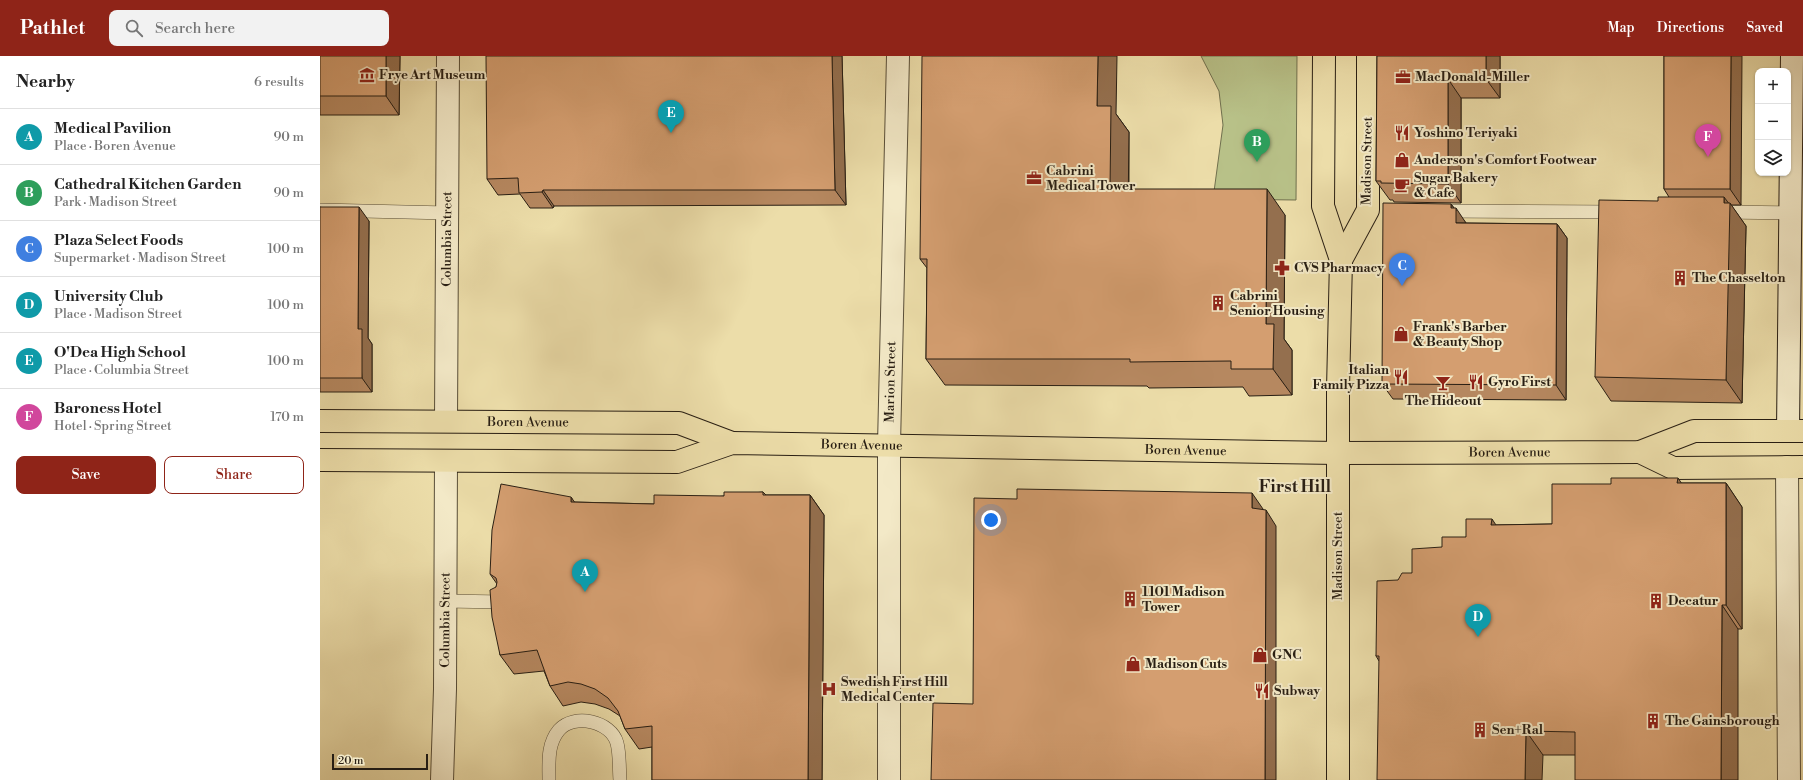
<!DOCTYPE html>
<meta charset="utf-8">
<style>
body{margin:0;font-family:"Libre Bodoni",serif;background:#f2f2f2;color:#222}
.controls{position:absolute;right:12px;top:12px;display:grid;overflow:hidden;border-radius:8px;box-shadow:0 1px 3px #0004}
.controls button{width:36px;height:36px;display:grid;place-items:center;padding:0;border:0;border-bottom:1px solid #e0e0e0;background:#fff;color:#222;font:20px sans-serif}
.scale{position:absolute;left:12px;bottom:10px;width:96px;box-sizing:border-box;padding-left:4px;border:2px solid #281e13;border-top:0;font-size:11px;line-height:14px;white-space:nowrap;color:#281e13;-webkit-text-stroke:3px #f3e9c7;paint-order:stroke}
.you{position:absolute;left:671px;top:464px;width:14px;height:14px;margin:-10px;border:3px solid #fff;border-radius:50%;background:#1a73e8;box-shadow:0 0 0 6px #1a73e833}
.badge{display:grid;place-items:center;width:26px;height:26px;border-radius:50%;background:#8f2418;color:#fff;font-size:13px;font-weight:700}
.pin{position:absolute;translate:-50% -33px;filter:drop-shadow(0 1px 2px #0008)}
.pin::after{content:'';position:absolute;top:21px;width:14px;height:12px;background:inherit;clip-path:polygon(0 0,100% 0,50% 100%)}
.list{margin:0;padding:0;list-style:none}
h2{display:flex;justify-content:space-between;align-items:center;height:52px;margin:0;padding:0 16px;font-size:17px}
h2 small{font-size:13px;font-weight:400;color:#767676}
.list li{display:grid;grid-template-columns:26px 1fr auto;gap:12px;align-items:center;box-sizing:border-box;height:56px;padding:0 16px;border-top:1px solid #e0e0e0}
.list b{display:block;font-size:15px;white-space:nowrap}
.list p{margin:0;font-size:13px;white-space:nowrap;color:#767676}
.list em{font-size:13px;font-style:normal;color:#767676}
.actions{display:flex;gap:8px;padding:12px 16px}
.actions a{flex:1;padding:9px 0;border:1px solid #8f2418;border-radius:8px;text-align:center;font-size:14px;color:#8f2418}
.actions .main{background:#8f2418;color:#fff}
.icon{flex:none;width:22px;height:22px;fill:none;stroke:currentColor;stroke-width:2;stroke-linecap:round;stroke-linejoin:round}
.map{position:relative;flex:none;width:1483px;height:724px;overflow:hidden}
header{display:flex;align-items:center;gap:24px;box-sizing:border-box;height:56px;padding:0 20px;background:#8f2418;color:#fff}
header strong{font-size:19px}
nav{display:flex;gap:22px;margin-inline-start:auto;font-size:14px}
.search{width:280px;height:36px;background:#f2f2f2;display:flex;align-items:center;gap:10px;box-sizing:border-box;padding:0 14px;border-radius:8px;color:#767676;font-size:15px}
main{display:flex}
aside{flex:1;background:#fff}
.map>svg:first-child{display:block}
.green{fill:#b8c188;stroke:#70704e}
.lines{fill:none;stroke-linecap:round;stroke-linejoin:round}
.lane-casing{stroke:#594e38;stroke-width:14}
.street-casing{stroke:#594e38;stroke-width:24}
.secondary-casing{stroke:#281e13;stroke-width:24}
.primary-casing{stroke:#281e13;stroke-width:24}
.lane{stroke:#f3e9c7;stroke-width:13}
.street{stroke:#f3e9c7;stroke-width:22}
.secondary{stroke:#f3e9c7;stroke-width:22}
.primary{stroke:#ecdda9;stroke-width:22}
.wall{fill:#b68860;stroke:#281e13}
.shaded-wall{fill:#946f4e;stroke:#281e13}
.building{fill:#d49e70;stroke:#281e13}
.labels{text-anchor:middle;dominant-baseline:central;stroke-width:4;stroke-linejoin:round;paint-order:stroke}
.poi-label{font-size:13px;font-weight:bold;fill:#281e13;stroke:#f3e9c7;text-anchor:start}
.street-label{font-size:13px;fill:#281e13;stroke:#f3e9c7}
.district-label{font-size:17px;font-weight:bold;fill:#281e13;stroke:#f3e9c7}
</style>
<header>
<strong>Pathlet</strong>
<div class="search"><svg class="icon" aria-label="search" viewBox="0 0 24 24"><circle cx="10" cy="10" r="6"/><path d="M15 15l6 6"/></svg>Search here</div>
<nav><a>Map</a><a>Directions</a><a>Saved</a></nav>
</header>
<main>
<aside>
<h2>Nearby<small>6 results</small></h2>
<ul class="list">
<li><span class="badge" style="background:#0f9aa8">A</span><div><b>Medical Pavilion</b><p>Place · Boren Avenue</p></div><em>90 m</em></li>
<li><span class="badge" style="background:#2e9e5b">B</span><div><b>Cathedral Kitchen Garden</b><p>Park · Madison Street</p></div><em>90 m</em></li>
<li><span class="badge" style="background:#3f7fe0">C</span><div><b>Plaza Select Foods</b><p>Supermarket · Madison Street</p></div><em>100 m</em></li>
<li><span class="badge" style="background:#0f9aa8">D</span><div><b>University Club</b><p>Place · Madison Street</p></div><em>100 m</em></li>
<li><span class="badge" style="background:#0f9aa8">E</span><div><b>O'Dea High School</b><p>Place · Columbia Street</p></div><em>100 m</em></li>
<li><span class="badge" style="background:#d1479c">F</span><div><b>Baroness Hotel</b><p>Hotel · Spring Street</p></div><em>170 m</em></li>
</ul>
<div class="actions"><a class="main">Save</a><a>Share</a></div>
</aside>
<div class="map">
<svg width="1483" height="724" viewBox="0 0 1483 724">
<rect width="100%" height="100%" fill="#ecdda9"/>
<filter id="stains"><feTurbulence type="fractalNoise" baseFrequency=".005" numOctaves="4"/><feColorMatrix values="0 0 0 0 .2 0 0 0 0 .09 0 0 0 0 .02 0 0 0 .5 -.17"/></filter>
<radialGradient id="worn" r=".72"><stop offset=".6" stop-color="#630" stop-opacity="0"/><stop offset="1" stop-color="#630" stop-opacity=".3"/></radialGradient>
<path class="green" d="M881,0H977L976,144L893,143L903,69L899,35Z"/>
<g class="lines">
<g class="lane-casing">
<path id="lane" d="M0,154L128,157
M1120,155L1295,156
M1400,156L1471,157
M125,545L183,546
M229,724C229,707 227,688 239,674C254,657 291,665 297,687C300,699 299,712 300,724"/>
</g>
<g class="street-casing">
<g id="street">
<path id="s1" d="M126,365L128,0"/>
<path d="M1467,411L1469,724"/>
<path id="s2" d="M122,724L125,633L126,405"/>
<path id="s3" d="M569,724V389L578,0"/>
</g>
</g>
<g class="secondary-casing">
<path id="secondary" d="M1468,375L1472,0"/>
</g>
<g class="primary-casing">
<g id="primary">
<path d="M1004,0L1003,150L1021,204L1018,333V724"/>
<path d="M1021,204L1048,154V0"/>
<path id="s4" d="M0,365L359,367L412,387"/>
<path d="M1320,396L1353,412L1483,411"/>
<path id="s5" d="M0,404L357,406L412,387L1018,397L1320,396L1374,375H1483"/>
</g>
</g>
<use href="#lane" class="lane"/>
<use href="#street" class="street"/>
<use href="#secondary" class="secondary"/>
<use href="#primary" class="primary"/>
</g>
<path class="wall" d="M0,0H80L79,59H0Z
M522,0L526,149L234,150L233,152H210L200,138L178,139L167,123Z
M1057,0H1180V42H1141V147L1074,146L1073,144H1070L1056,125Z
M1344,0L1421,149H1411L1426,170L1422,347L1291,345L1275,321L1338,145L1349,141L1344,133Z
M796,58L809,76V133L965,159L964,283L972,294V339L929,340L923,331L829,332L827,330L625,329L606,303L607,212L600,203Z
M1131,148L1146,167L1237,168L1247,182L1246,344L1073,343L1062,328Z
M0,151L49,165L48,282L52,288V336H0Z
M1361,427H1406L1422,451V573H1418L1255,699H1223L1059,605L1056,600L1078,524L1092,517L1122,491L1175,469L1232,468L1291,428Z
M443,436L446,439H490L504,459L502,724H332V691L319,693L305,673L300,660L289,653L275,648L261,646L243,650L230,630L224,615L194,618L180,599L176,531L177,528L170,518L251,441L254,446L334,448L404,440Z"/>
<path class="shaded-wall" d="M66,0H80L79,59L66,40Z
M512,0H522L526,149L515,134Z
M778,0H797L796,58L809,76L808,160L790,133L777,50Z
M1166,0H1180V42L1166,23Z
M1411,0H1422L1421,149L1410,133Z
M1128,23L1141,42V147L1128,128Z
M947,133L965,159L964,283L972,294V339L953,313L946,268Z
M223,134L234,150L233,152L222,136Z
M1404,141L1410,149V147L1426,170L1422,347L1406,324Z
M1131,148L1136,155V152L1146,167H1136L1131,152Z
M39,151L49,165L48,282L52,288V336L42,322L38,273Z
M1237,168L1247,182L1246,344L1236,329Z
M1358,422L1374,446L1357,427Z
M1406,427L1422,451V573L1406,549Z
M932,437L943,453V467L932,452Z
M490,439L504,459L502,724H488Z
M251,441L265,461L251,446Z
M946,454L956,470V724H945Z
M1172,463L1188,487L1171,469Z
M1402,549L1418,573V724H1401Z
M1206,675L1223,699L1222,724H1205Z"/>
<path class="building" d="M0,0H66V40H0Z
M166,0H512L515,134H223L222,136L199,137L198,122L167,123Z
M602,0H778L777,50H791L790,133H947L946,268H954L953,313H911V305L810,306V303H606L607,203H600Z
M1057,0H1166V23H1128V128L1061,127V125H1056Z
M1344,0H1411L1410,133H1344Z
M1338,141H1404V147H1410L1406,324L1275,321L1279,144L1338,145Z
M1063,147L1131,148V152H1136V167L1237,168L1236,329L1062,328Z
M0,151H39L38,273H42V322H0Z
M1291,422H1358L1357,427H1406V549H1402L1401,724H1255V676L1206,675L1205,724H1057L1059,600H1056L1057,525L1078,524L1082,517H1092V493L1122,491V481H1146V463H1172L1171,469L1232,468V428H1291Z
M181,428L251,441V446L334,448V439L404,440V436H443V439H490L488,724H332V670L305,673L298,655L288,642L275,633L261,628L248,626L230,630L217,594L180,599L172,561L170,534L176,531L177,526L176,522L170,518L172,474Z
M697,433L932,437V452L946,454L945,724H611L613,647L653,648L654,442L697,443Z"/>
<defs>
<g id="museum-bare" transform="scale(1.2)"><path d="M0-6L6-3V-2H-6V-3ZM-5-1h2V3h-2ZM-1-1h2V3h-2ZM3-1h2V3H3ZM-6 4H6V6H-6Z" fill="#8f2418" stroke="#f3e9c7" stroke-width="2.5" paint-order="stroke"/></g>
<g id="office-bare" transform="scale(1.2)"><path d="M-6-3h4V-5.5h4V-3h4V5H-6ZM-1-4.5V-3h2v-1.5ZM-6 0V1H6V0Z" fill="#8f2418" stroke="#f3e9c7" stroke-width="2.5" paint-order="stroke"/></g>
<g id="restaurant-bare" transform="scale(1.2)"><path d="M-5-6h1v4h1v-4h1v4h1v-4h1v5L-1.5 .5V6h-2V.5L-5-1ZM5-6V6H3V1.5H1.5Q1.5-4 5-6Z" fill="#8f2418" stroke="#f3e9c7" stroke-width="2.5" paint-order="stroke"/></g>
<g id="shop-bare" transform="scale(1.2)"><path d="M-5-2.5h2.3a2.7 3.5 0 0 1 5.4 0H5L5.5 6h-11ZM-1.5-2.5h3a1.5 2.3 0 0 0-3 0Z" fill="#8f2418" stroke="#f3e9c7" stroke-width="2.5" paint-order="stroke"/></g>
<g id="cafe-bare" transform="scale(1.2)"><path d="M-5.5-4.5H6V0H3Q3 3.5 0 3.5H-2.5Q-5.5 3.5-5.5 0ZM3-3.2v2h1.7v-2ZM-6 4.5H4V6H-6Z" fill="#8f2418" stroke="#f3e9c7" stroke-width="2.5" paint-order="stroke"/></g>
<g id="pharmacy-bare" transform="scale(1.2)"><path d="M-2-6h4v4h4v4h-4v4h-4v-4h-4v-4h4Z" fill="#8f2418" stroke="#f3e9c7" stroke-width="2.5" paint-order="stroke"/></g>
<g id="building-bare" transform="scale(1.2)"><path d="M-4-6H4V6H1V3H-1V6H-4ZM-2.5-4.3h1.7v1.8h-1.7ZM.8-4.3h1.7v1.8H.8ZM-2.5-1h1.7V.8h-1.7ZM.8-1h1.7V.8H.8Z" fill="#8f2418" stroke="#f3e9c7" stroke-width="2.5" paint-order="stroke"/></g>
<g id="bar-bare" transform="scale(1.2)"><path d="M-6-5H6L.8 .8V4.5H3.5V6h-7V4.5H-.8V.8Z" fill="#8f2418" stroke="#f3e9c7" stroke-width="2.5" paint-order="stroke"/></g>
<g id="hospital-bare" transform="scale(1.2)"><path d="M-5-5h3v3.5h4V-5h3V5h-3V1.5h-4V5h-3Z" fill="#8f2418" stroke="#f3e9c7" stroke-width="2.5" paint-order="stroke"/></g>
</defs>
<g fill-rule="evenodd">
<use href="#museum-bare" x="47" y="19"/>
<use href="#office-bare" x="1083" y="21"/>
<use href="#restaurant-bare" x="1082" y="77"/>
<use href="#shop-bare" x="1082" y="104"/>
<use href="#office-bare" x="714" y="122"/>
<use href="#cafe-bare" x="1082" y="129"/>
<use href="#pharmacy-bare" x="962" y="212"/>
<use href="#building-bare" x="1360" y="222"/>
<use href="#building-bare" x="898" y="247"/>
<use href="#shop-bare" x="1081" y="278"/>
<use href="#restaurant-bare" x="1081" y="321"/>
<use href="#restaurant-bare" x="1156" y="326"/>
<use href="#bar-bare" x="1123" y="327"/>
<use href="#building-bare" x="810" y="543"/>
<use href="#building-bare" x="1336" y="545"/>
<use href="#shop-bare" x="940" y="599"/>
<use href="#shop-bare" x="813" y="608"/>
<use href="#hospital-bare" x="509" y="633"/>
<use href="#restaurant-bare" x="942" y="635"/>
<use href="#building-bare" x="1333" y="665"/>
<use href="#building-bare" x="1160" y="674"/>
</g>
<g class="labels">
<g class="poi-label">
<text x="59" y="19">Frye Art Museum</text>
<text x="1095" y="21">MacDonald-Miller</text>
<text x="1094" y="77">Yoshino Teriyaki</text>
<text x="1094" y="104">Anderson's Comfort Footwear</text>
<text x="726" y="115">Cabrini<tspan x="726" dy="15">Medical Tower</tspan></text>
<text x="1094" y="122">Sugar Bakery<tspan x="1094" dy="15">&amp; Cafe</tspan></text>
<text x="974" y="212">CVS Pharmacy</text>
<text x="1372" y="222">The Chasselton</text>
<text x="910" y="240">Cabrini<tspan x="910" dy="15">Senior Housing</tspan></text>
<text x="1093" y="271">Frank's Barber<tspan x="1093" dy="15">&amp; Beauty Shop</tspan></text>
<text x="1069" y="314" text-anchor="end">Italian<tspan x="1069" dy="15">Family Pizza</tspan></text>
<text x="1168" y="326">Gyro First</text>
<text x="1123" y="345" text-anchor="middle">The Hideout</text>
<text x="822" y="536">1101 Madison<tspan x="822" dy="15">Tower</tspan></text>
<text x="1348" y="545">Decatur</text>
<text x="952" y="599">GNC</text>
<text x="825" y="608">Madison Cuts</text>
<text x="521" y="626">Swedish First Hill<tspan x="521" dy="15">Medical Center</tspan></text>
<text x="954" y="635">Subway</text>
<text x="1345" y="665">The Gainsborough</text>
<text x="1172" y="674">Sen+Ral</text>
</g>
<g class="street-label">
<text transform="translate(1047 105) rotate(-89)">Madison Street</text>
<text stroke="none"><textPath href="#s1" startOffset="182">Columbia Street</textPath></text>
<text stroke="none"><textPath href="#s3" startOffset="398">Marion Street</textPath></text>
<text stroke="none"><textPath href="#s4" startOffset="208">Boren Avenue</textPath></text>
<text stroke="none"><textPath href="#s5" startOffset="545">Boren Avenue</textPath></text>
<text stroke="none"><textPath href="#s5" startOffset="869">Boren Avenue</textPath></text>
<text stroke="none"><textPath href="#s5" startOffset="1193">Boren Avenue</textPath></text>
<text transform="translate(1018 500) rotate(-90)">Madison Street</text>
<text stroke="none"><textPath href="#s2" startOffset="160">Columbia Street</textPath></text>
</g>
<g class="district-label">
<text x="975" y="431">First Hill</text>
</g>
</g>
<rect width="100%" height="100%" filter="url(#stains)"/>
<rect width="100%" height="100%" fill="url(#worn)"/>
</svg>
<div class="controls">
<button>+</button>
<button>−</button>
<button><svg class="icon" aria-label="layers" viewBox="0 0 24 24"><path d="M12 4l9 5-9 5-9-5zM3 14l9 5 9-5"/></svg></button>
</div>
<div class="scale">20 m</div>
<div class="you"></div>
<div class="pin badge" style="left:265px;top:536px;background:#0f9aa8">A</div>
<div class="pin badge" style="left:937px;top:106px;background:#2e9e5b">B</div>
<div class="pin badge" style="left:1082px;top:230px;background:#3f7fe0">C</div>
<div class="pin badge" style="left:1158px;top:581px;background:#0f9aa8">D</div>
<div class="pin badge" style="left:351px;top:77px;background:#0f9aa8">E</div>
<div class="pin badge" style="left:1388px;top:101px;background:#d1479c">F</div>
</div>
</main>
